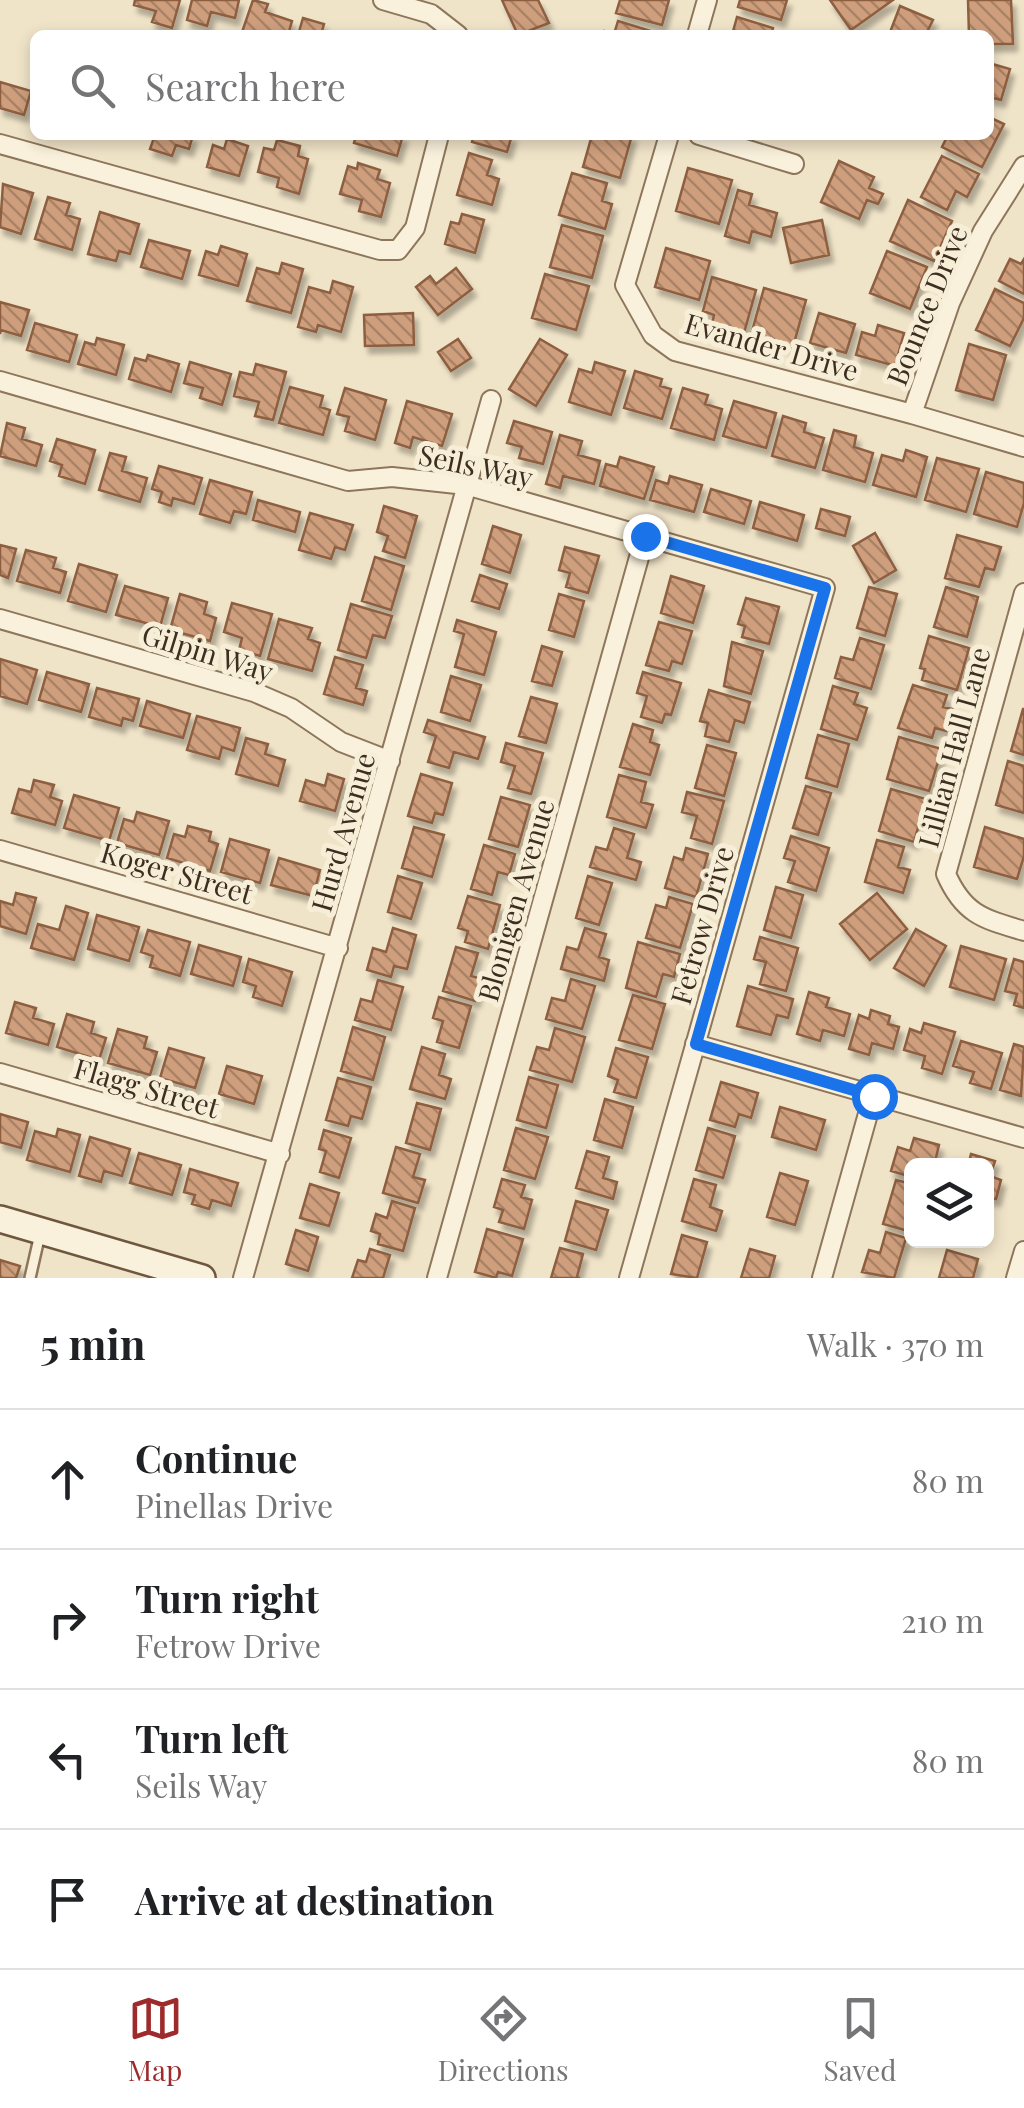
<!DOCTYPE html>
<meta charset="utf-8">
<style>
body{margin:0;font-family:"Playfair Display",serif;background:#f6f6f6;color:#202124}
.controls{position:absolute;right:30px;bottom:30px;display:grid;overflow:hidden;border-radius:15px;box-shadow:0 5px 15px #0003}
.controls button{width:90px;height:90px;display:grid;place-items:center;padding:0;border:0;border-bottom:2px solid #e0e0e0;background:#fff;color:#202124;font:50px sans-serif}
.stop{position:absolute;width:30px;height:30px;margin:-22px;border:8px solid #1a73e8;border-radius:50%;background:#fff}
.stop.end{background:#1a73e8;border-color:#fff;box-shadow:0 2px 10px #0008}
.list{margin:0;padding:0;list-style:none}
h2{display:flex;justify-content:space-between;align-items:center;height:130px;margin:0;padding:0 40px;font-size:42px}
h2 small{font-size:32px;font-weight:400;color:#757577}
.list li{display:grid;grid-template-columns:65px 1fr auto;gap:30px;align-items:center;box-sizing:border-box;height:140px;padding:0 40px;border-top:2px solid #e0e0e0}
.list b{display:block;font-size:38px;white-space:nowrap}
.list p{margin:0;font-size:32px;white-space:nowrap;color:#757577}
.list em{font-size:32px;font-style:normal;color:#757577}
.icon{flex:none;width:55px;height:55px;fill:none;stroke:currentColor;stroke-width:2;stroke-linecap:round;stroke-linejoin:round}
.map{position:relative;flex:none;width:1024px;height:1278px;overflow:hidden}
.search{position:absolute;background:#fff;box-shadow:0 5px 15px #0003;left:30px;right:30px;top:30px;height:110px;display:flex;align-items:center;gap:25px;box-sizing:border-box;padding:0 35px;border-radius:15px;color:#757577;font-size:38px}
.sheet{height:690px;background:#fff}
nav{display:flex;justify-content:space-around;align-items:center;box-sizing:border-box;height:140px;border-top:2px solid #e0e0e0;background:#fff;font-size:28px;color:#757577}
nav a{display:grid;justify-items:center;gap:5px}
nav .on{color:#9e2a2b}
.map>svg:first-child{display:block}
.building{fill:url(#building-back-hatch);stroke:#8d5f41;stroke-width:2.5;filter:url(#shadow)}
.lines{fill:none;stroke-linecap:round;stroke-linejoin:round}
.lane-casing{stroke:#8d765c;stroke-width:14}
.street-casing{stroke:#8d765c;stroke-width:22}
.secondary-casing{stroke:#6f573f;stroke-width:30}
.lane{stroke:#faf1dc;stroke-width:9}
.street{stroke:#faf1dc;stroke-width:18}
.secondary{stroke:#faf1dc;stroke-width:25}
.route{stroke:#1a73e8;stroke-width:12}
.labels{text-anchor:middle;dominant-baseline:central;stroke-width:10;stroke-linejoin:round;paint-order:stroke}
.street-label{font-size:28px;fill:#3d2e20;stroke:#f7eed8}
</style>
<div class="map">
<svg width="1024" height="1278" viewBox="0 0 1024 1278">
<defs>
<pattern id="building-back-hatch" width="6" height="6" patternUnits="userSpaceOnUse" patternTransform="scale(2.5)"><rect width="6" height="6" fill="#cf9f7d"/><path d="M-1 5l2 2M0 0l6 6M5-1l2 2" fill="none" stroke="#a98266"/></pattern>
<filter id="shadow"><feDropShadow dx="4" dy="7" stdDeviation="2.5" flood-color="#0004"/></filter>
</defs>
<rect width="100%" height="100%" fill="#f0e4c8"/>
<path class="building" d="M135,0H180L172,28L152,22L156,11L134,5Z
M192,0H239L235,18L211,12L207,26L187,20Z
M253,0L268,4L265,12L292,21L288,35L242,32Z
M502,0H538L549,23L518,35Z
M620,0H669L662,25L616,13Z
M740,0H787L781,20L738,7Z
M830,0H893L851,30Z
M968,0H1011L1013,44H989V35H969Z
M900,6L933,20L928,30L937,35H889Z
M737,17L773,28L771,35H732Z
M303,18L324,24L322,31L338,35H298Z
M618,21L651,31L650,35H602L604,31L614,34Z
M989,63L1010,69L1001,100L989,97Z
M0,82L31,91L24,115L0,108Z
M989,117L1004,124L982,167L942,147L948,135H989Z
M155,135H193L189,149L176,145L172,156L150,149Z
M356,135H403L397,156L354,143Z
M474,135H512L507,152L472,142Z
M592,135H632L620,178L583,167Z
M227,139L248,146L239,176L207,167L213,145L224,149Z
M277,140L300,146L298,156L308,159L299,194L277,187L279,178L258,172L264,148L274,150Z
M469,153L492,160L487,175L499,179L492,205L457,195Z
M942,156L979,174L967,197L956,191L947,210L921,197Z
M839,161L874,177L869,188L883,194L878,204L867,200L859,219L821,202Z
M358,163L380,170L377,179L390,183L381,217L359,211L362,200L340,194L348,166L357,169Z
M688,168L732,180L719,224L676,211Z
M572,173L607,183L602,201L612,204L605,229L559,215Z
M3,184L33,193L21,234L0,227Z
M738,190L752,194L749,205L777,213L771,237L752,231L749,243L725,236Z
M48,197L70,203L66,215L80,219L72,250L35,239Z
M908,200L952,221L934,261L890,241Z
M100,212L139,224L130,254L119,251L116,261L88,254Z
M462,214L484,220L475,253L445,244L451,222L459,224Z
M822,220L829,255L791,263L783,228Z
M562,225L603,236L592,278L550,267Z
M149,240L190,251L182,279L141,267Z
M221,246L247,254L238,286L199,275L206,251L218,255Z
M666,248L710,261L699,300L655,287Z
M887,251L927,267L910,309L870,293Z
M1010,259L1021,264L1024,259V294L999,281Z
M282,263L303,269L291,313L247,301L257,268L279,274Z
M456,268L472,289L438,315L416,287L430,276L436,284Z
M545,274L589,286L576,330L532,318Z
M712,277L756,290L744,333L712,324L714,315L703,311Z
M333,281L353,287L341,332L318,325L316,332L298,327L309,287L330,293Z
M764,288L806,300L793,347L751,335Z
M995,289L1024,303V318L1010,346L976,330Z
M0,302L29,310L21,336L1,330L0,334Z
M413,313L414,345L365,346L364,315Z
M819,313L855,324L846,353L810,343Z
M35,323L77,335L69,362L27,350Z
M878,325L904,333L895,366L856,355L862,332L875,336Z
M97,338L124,345L116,375L78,364L85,342L95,345Z
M458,339L471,358L451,371L438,352Z
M540,339L567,355L536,406L509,389Z
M969,344L1006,355L993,400L956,390Z
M148,355L179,364L171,392L129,379L135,358L146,361Z
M190,362L231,374L222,405L200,398L203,388L184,383Z
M595,362L625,371L611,415L569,402L579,369L592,373Z
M256,364L286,372L273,420L255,416L259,402L234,396L240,372L253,375Z
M635,371L662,379L660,386L671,389L662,419L624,408Z
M290,387L323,396L320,407L330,410L323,435L279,423Z
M345,388L386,400L375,440L345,431L349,417L337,414Z
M683,388L708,395L705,404L722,409L714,440L671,428Z
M407,401L452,414L442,446L413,437L410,448L395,443Z
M734,401L776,413L766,448L723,436Z
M783,416L806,423L804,432L824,438L815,468L772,456Z
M514,421L552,432L543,464L519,458L522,447L507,443Z
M7,423L25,428L22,439L42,445L36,466L0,456Z
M834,430L856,436L854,447L873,453L865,482L823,470Z
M560,435L582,441L578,455L600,461L594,484L563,476L560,488L546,484Z
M57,439L95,450L85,484L59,476L62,465L50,461Z
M906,450L927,457L916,497L873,485L882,455L903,461Z
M110,453L126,457L122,471L147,478L140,502L99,490Z
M620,457L654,467L644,499L600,486L606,464L617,467Z
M937,458L979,469L966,512L925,500Z
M159,466L202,478L194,504L173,498L171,506L159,502L162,492L152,489Z
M986,472L1024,483V503L1017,527L974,514Z
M670,476L702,485L694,512L650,500L656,480L668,484Z
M210,480L252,492L246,514L234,511L230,523L200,514Z
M711,489L751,501L744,524L704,512Z
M258,500L300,512L295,532L253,520Z
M760,502L804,515L797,541L753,528Z
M384,506L417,516L405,558L383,551L388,536L377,532Z
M821,509L850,517L845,536L816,528Z
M310,513L353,525L345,550L335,547L331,559L299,550Z
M493,526L521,535L510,573L482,564Z
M875,533L896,570L874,583L853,546Z
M957,535L1001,547L994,570L985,568L979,587L945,578Z
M0,545L16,549L8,578L0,575Z
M565,547L599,556L588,593L566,587L570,573L559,570Z
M26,550L56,558L53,568L66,572L60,593L17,581Z
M375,557L404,566L391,610L362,601Z
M79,564L117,575L106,612L68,601Z
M480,575L507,584L499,609L472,601Z
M671,576L704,586L693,623L661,613Z
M125,586L168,598L160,627L116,615Z
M869,587L897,594L885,636L857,628Z
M946,587L978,597L967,637L934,627Z
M180,594L207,602L204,614L216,618L210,641L170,630Z
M559,594L584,601L574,637L549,630Z
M746,598L779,607L769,644L742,637L745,626L738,624Z
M232,603L272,614L260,656L239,650L242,638L224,632Z
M351,604L392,616L385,638L373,635L366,658L338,650Z
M279,619L312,628L308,639L320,643L312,671L268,659Z
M457,620L496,632L484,675L455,667L464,634L454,631Z
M659,622L692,631L682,664L672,661L669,671L646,665Z
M929,636L969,648L957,690L922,680L925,669L920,668Z
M860,638L884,645L871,689L835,678L841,657L853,660Z
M732,642L763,651L751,694L724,686Z
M542,646L562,652L552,686L532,681Z
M335,657L363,665L356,688L367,691L363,705L324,694Z
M0,659L37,670L27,704L0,696Z
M47,672L89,684L81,712L39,700Z
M643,672L681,683L671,715L665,714L662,723L641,717L647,696L637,693Z
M451,676L481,685L470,721L441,712Z
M913,685L947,695L943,707L952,709L946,731L935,728L932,738L898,728Z
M833,686L858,693L854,704L867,708L857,740L821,729Z
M97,688L139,699L133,721L123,718L121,726L89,717Z
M709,690L750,702L744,723L735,720L729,742L705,736L708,723L700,721Z
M531,697L557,704L546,743L519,736Z
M147,701L190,714L183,738L140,726Z
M1023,709H1024V755L1011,751Z
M197,716L240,728L234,751L222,747L219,759L187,750Z
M428,720L485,737L478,759L454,752L449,768L428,762L436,736L424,732Z
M633,724L653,730L650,742L659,745L650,775L620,767Z
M818,735L849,744L837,787L806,778Z
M899,737L942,749L929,791L887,779Z
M246,738L268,744L265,754L285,760L278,786L236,774Z
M506,743L543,753L531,794L508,788L515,766L501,762Z
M707,745L736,753L724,796L695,788Z
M1008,761L1024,766V813L996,805Z
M328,774L344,779L335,811L300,801L306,780L325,786Z
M421,774L452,783L443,815L435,813L432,823L408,816Z
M619,775L646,782L641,802L653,805L646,828L607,817Z
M34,780L54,785L50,797L62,801L55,825L12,813L19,789L31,792Z
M806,786L831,793L818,835L793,828Z
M891,789L926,799L914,842L879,831Z
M687,792L724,801L712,844L691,838L697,816L682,812Z
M74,795L119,808L109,841L64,828Z
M501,797L530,805L518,847L489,839Z
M137,812L169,821L159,855L117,843L124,819L134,822Z
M188,826L211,832L209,841L218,844L210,871L167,858L174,834L185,837Z
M414,827L444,835L432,877L402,868Z
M985,827L1024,839V856L1017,879L974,867Z
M614,828L634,834L627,858L641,862L636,880L590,867L596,847L607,850Z
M791,836L829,848L816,891L788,882L795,861L784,858Z
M230,839L269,850L260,883L221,872Z
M877,840L904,847L898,867L910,870L903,893L865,882Z
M484,845L515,854L509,875L498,872L492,895L471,889Z
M686,848L708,854L696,897L665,888L674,857L683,860Z
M279,858L320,870L313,896L271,885Z
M398,876L422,883L411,919L388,912Z
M588,876L612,883L599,925L576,918Z
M776,887L803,895L791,938L764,930Z
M16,893L36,898L26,934L0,926V901L13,905Z
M877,893L907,929L870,960L840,924Z
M468,896L500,905L488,949L465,942L468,931L458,928Z
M669,897L693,904L680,948L646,938L656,905L666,908Z
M66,906L88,913L74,960L31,948L38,924L59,930Z
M97,915L139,927L129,961L88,949Z
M393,928L416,935L407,969L394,966L391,977L367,970L373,948L386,952Z
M585,928L606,934L599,957L609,960L604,981L561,969L567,947L578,950Z
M916,929L946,946L924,986L894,968Z
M148,930L190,942L180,976L150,967L153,956L141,952Z
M760,937L798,948L786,991L760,984L766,962L754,959Z
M638,942L680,954L674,977L663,974L656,997L626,988Z
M199,945L241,957L233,986L191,974Z
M961,946L1006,959L994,1000L950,987Z
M456,947L478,953L471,976L482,979L475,1001L443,991Z
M249,959L292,972L282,1006L253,997L256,986L243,982Z
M1014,959L1024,962V1008L1014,1005L1017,994L1005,991Z
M571,979L595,986L582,1029L546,1019L552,998L565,1001Z
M378,980L403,987L391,1030L355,1020L361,999L372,1002Z
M748,986L793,999L788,1018L777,1015L771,1035L737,1026Z
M809,992L829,998L826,1007L850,1014L844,1036L823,1030L820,1041L797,1034Z
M633,995L665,1004L652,1049L619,1040Z
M439,997L471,1006L459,1048L437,1042L443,1021L433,1018Z
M15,1002L36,1008L33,1018L54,1024L48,1045L6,1033Z
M871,1010L890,1016L888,1024L899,1027L893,1049L872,1043L869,1055L849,1049L859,1015L869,1019Z
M67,1014L94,1022L91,1033L106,1038L99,1060L57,1047Z
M924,1023L955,1032L942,1074L922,1068L925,1056L904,1050L910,1029L921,1033Z
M353,1027L385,1037L373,1080L341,1071Z
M555,1028L585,1037L572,1082L530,1070L537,1047L549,1050Z
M118,1029L147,1037L144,1048L157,1052L150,1075L108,1063Z
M961,1041L1002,1053L991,1089L970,1083L974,1072L953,1066Z
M1014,1044L1024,1047L1021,1096L1000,1090Z
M422,1047L445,1054L439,1075L451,1079L445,1099L410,1089Z
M169,1048L204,1058L195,1088L160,1078Z
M616,1048L648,1057L636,1098L614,1092L618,1080L608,1076Z
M227,1066L262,1076L254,1104L219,1094Z
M529,1077L558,1085L546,1128L517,1120Z
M338,1078L371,1087L362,1119L351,1116L348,1126L326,1120Z
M721,1082L758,1093L751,1118L739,1114L735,1127L710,1120Z
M605,1099L633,1107L622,1148L594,1140Z
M417,1103L441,1109L430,1150L406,1143Z
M780,1107L825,1120L816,1150L772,1137Z
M0,1114L28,1122L21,1148L0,1142Z
M516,1128L548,1137L535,1179L504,1170Z
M708,1128L735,1136L723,1178L696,1170Z
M58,1129L80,1135L70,1172L27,1160L35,1131L56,1137Z
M324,1130L351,1138L339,1178L320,1172L326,1151L319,1149Z
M90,1137L130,1149L122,1176L104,1171L101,1182L79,1176Z
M914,1138L939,1145L934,1166H912V1177L891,1171L898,1147L910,1151Z
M396,1147L420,1154L413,1177L425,1180L418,1203L383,1193Z
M587,1151L609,1157L603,1178L617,1182L613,1199L576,1188Z
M139,1153L181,1165L172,1195L130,1183Z
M971,1154L995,1161L990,1176L1001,1180L996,1199L986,1197V1166H968Z
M190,1169L238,1183L231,1206L212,1200L209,1209L192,1204L195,1195L184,1192Z
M780,1173L808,1181L795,1225L767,1217Z
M502,1179L525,1185L521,1197L532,1200L524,1229L499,1222L503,1210L494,1207Z
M694,1179L716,1185L710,1207L722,1211L716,1231L682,1221Z
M896,1180L912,1184V1232L883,1224Z
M310,1184L339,1193L329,1226L300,1218Z
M392,1201L415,1208L403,1251L378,1244L380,1234L371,1231L376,1214L387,1218Z
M576,1201L608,1210L596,1250L565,1241Z
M487,1229L523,1239L512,1276L498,1272L496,1278L475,1272Z
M296,1230L318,1237L308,1271L286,1264Z
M886,1232L906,1238L894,1278L862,1272L869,1250L880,1253Z
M682,1235L707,1242L697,1278L671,1274Z
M560,1248L583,1254L577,1277L580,1278H551Z
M370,1249L390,1255L383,1278H352L358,1260L366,1262Z
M750,1249L775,1256L769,1278H741Z
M947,1250L978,1259L973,1278H939Z
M0,1260L20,1266L16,1278H0Z"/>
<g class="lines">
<g class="lane-casing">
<path id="lane" d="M30,1278L40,1234"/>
</g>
<g class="street-casing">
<path id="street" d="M383,0L431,14L458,35
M697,35L707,0
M669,135L625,285L653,335L675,351L912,414L1024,447
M699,135L794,164
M0,144L380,250H398L415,228L439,135
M0,381L348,481L392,477L466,485L825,588L629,1278
M912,414L950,303L983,231L1024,166
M1024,593L946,874C964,915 984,919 1024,931
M0,619L254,692L291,708L341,742L390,761
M0,850L338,948
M695,1044L1024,1138
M0,1073L280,1154
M243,1278L491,400
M437,1278L645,536
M822,1278L873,1096
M1016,1278L1024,1251"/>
</g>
<g class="secondary-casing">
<path id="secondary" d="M0,1219L202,1278"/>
</g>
<use href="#lane" class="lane"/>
<use href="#street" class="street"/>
<use href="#secondary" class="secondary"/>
</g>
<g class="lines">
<path class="route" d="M645,536L825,588L696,1044L874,1096"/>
</g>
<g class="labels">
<g class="street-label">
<text transform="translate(926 305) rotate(-68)">Bounce Drive</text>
<text transform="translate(772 346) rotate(16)">Evander Drive</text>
<text transform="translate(476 465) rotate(12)">Seils Way</text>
<text transform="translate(208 652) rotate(17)">Gilpin Way</text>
<text transform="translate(953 747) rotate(-75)">Lillian Hall Lane</text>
<text transform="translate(342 832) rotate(-74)">Hurd Avenue</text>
<text transform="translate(177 872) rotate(16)">Koger Street</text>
<text transform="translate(515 900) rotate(-74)">Blonigen Avenue</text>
<text transform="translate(701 925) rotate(-74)">Fetrow Drive</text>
<text transform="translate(147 1087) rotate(16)">Flagg Street</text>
</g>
</g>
</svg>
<div class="controls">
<button><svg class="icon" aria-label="layers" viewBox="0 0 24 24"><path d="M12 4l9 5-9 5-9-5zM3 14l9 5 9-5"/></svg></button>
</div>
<div class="stop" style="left:874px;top:1096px"></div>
<div class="stop end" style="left:645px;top:536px"></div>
<div class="search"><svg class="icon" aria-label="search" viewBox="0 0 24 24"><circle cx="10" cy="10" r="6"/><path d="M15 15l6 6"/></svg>Search here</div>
</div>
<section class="sheet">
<h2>5 min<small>Walk · 370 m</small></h2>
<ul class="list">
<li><svg class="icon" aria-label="ahead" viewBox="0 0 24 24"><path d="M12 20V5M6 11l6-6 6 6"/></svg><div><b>Continue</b><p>Pinellas Drive</p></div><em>80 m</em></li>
<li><svg class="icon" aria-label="right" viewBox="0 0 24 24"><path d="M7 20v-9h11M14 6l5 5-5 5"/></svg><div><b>Turn right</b><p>Fetrow Drive</p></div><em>210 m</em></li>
<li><svg class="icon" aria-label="left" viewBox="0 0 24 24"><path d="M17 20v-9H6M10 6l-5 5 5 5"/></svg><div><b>Turn left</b><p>Seils Way</p></div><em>80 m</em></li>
<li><svg class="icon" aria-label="arrive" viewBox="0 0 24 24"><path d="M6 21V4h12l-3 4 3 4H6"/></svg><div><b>Arrive at destination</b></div></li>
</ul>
</section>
<nav>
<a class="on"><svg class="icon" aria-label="map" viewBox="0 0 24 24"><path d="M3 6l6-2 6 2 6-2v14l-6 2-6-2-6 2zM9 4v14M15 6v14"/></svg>Map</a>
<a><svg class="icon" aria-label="directions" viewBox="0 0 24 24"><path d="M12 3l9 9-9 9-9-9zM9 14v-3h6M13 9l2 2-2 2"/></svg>Directions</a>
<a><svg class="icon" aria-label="saved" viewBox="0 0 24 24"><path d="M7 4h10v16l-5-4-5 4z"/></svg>Saved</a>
</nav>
